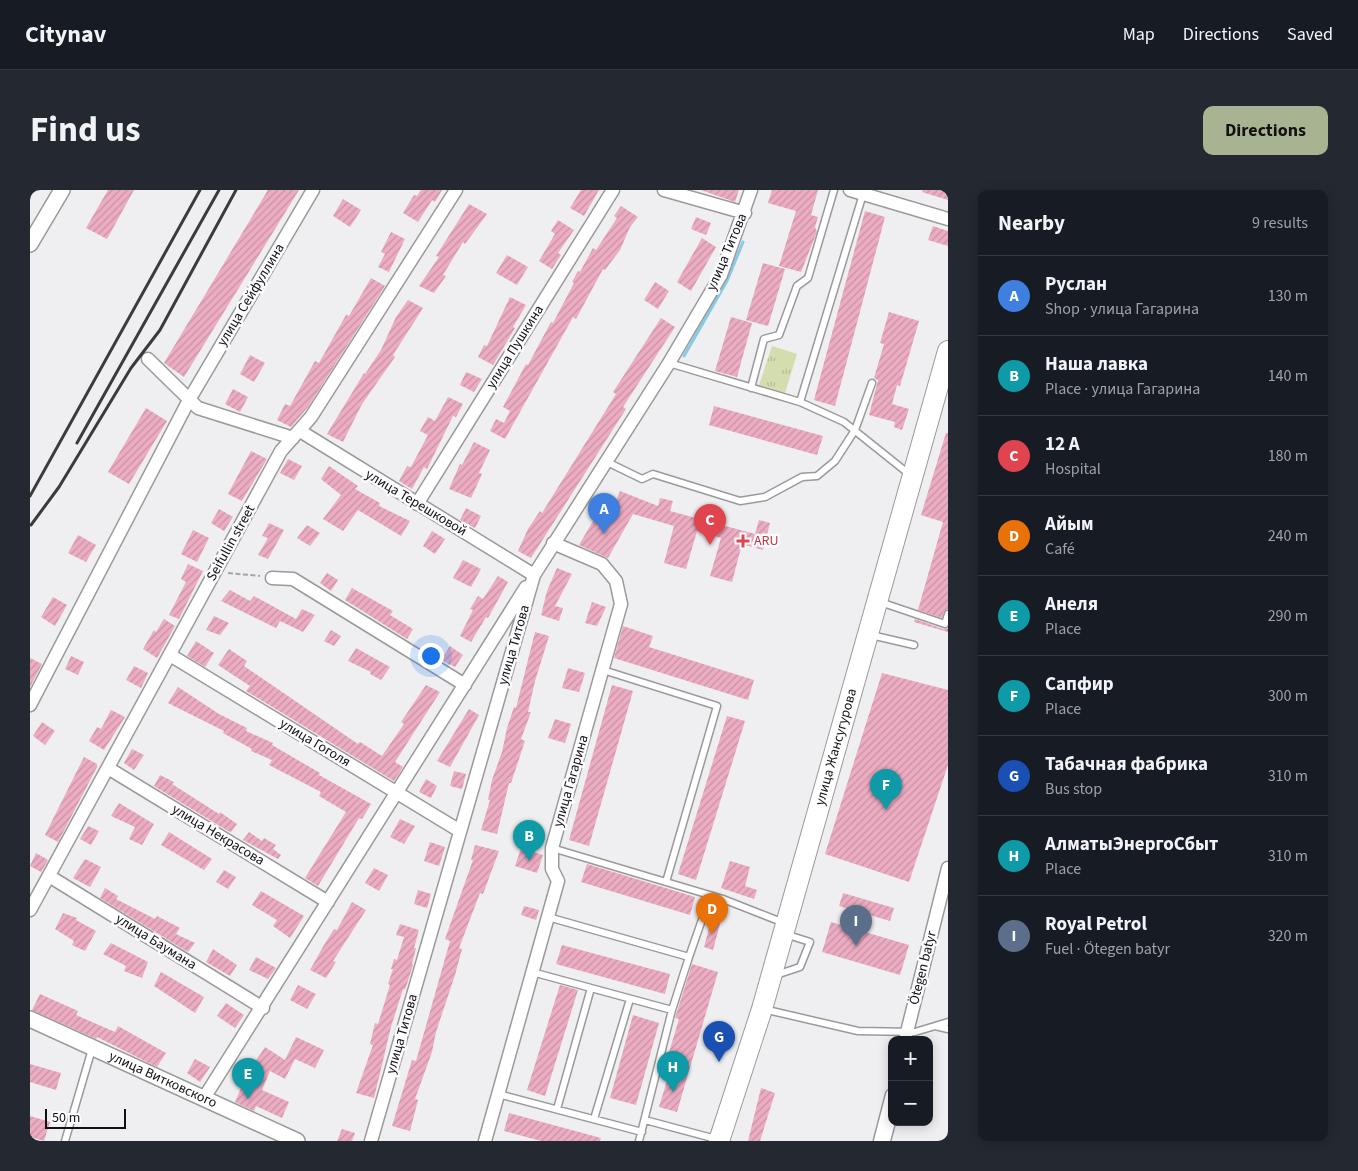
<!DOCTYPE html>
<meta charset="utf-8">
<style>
body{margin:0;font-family:"Source Sans 3",sans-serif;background:#242831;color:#f1f3f6}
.controls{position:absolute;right:15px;bottom:15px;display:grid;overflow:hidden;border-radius:10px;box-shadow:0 2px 12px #0003}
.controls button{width:45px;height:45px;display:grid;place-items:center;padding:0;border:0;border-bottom:1px solid #363941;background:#171b24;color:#f1f3f6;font:25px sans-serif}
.scale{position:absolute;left:15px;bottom:12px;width:81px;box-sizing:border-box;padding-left:5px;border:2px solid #111112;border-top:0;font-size:14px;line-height:18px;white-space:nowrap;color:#111112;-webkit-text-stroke:4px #fcfcff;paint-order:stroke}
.you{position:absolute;left:400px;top:465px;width:18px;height:18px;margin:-12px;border:4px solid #fff;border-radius:50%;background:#1a73e8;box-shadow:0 0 0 8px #1a73e833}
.badge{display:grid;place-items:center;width:32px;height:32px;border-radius:50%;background:#a8b491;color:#fff;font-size:16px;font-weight:700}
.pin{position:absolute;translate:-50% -41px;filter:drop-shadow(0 1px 2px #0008)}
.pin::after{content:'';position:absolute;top:26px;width:18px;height:15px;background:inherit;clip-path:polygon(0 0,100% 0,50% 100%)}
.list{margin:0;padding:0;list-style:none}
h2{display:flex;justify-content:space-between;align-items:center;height:65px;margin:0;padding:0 20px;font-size:21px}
h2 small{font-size:16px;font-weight:400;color:#9ea1a6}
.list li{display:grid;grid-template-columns:32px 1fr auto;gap:15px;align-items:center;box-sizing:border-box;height:80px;padding:0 20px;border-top:1px solid #363941}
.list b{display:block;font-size:19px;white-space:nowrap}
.list p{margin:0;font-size:16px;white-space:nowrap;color:#9ea1a6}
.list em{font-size:16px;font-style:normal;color:#9ea1a6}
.map{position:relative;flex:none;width:918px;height:951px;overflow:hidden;border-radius:10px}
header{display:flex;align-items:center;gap:30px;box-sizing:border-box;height:70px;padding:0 25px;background:#171b24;border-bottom:1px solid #363941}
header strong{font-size:24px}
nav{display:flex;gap:28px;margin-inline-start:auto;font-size:18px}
.intro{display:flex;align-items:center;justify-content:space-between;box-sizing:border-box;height:120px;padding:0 30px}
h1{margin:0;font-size:35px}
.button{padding:12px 22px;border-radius:10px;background:#a8b491;color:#111;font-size:18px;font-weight:700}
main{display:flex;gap:30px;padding:0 30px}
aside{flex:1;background:#171b24;border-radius:10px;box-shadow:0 2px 12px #0003}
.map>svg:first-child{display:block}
.park{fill:url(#park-tufts)}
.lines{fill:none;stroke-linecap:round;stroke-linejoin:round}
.stream{stroke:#84cce6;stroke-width:3}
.building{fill:url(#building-hatch)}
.service-casing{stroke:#9a9a9d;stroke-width:9}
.minor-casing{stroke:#9a9a9d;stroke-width:15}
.tertiary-casing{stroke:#9a9a9d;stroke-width:18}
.primary-casing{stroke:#9a9a9d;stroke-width:22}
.path{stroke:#a4a4a6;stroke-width:2;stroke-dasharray:5 2.5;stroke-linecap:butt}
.service{stroke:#fff;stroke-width:6}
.minor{stroke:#fff;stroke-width:12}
.tertiary{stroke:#fff;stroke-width:15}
.primary{stroke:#fff;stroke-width:20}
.rail{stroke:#3b3b3d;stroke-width:3}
.health-dot{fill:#e0444e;stroke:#fcfcff;stroke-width:2}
.labels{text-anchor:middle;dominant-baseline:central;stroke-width:5;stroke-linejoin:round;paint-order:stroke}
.street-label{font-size:14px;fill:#111112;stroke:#fcfcff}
.health-label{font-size:14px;fill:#be3a42;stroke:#fcfcff;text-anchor:start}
</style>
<header>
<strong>Citynav</strong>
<nav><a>Map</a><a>Directions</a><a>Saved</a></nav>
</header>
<div class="intro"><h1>Find us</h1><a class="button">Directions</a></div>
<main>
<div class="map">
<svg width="918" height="951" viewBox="0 0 918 951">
<defs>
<pattern id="park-tufts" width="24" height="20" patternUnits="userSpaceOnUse" patternTransform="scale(1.25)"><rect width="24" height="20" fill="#d4ddae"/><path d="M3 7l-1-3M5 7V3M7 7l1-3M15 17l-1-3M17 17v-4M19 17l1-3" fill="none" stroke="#b5bd95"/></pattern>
<pattern id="building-hatch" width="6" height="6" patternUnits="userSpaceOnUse" patternTransform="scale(1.25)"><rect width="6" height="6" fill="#ecacc1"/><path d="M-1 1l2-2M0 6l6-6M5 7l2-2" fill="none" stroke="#c993a5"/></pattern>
</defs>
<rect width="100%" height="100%" fill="#efeff2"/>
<path class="park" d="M742,156L767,164L755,203L729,195Z"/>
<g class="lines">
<path class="stream" d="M654,166L697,91L713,52"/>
</g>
<path class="building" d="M78,0H104L77,49L56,38Z
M238,0H269L154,187L134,173Z
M391,0H412L405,12L402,10L388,32L373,23L384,5L387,6Z
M551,0H569L554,26L540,18Z
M671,0H709L705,12Z
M742,0H788L781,25L788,27L785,37L787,42L771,82L749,76L766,21L738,13Z
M893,0H918V10L892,2Z
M313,9L331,20L320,37L303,26Z
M439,14L457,24L435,54L433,52L413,85L416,86L404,103L389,96L409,67L406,66Z
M591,16L608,27L600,37L590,60L575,80L573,79L546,129L543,127L475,249L460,241L466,229L474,233L480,221L473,217L496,174L498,175L521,132L523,133L544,93L542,92L548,81L550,82L563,58L566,60L587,28L584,26Z
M835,21L855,27L805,216L784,210Z
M666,27L681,33L676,45L661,39Z
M528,30L544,40L528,63L531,65L522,79L509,71L525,44L521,41Z
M903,36L918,41V56L898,50Z
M361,42L375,49L359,82L348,77L355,64L351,62Z
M672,48L686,57L661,101L647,92Z
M477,65L498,77L487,95L466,83Z
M733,73L755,79L738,136L716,130Z
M341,88L355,96L278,217L261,237L247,230L255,214L260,216L285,171L289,173L316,125L319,126Z
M625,92L639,101L628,119L614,110Z
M480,107L496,115L483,137L485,138L463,175L448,167L454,155L457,156Z
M378,110L393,118L363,165L365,167L332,214L313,252L297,244L334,183L335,184L351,160L366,127Z
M859,122L889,131L870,196L867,195L862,214L879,219L872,240L864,237L865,232L839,225L848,190L844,188L854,154L850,153Z
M701,127L722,133L707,187L685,181Z
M631,128L645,137L593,217L596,219L501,368L488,361L498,339L510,321L512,323L535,286L586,204L583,202Z
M220,165L235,173L224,192L210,184Z
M436,182L452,189L444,202L430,195Z
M203,199L218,207L210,222L195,214Z
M418,207L433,214L426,227L423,226L397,279L394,277L382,299L369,291L377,276L381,277L398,245L390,241L398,227L405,231Z
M684,216L793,246L787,265L679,235Z
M116,218L137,231L99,294L78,282Z
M916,243H918V419L914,421L912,428L888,420L913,332L891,325Z
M444,252L460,260L449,283L452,284L441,308L419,299L430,274L432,275Z
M221,261L237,269L212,311L198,304Z
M258,269L272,276L264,290L250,283Z
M299,276L328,296L325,299L350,313L349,316L380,331L371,346L328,320L313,341L293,329L311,305L291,289Z
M590,301L628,316L630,308L643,311L640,321L725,344L729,330L740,333L733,360L712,354L702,392L680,386L691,348L667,341L656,379L634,373L644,336L603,324L578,368L549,355L570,319L582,322Z
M436,318L451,326L445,338L430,330Z
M189,319L203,327L194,341L181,333Z
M239,333L254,340L238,369L228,365L238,348L232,346Z
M277,335L290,343L280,356L267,348Z
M163,340L179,348L167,372L151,364Z
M402,341L415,349L405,364L393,356Z
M48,345L66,355L56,372L38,363Z
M433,370L451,379L441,397L423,388Z
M158,374L173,381L149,429L139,425L156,392L151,389Z
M527,378L542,384L525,416L533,418L529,431L511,425L517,401Z
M297,383L308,390L301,401L290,393Z
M468,386L478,392L458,428L456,427L441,452L430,446L443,420L440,419L448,406L453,409Z
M322,398L363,421L360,425L383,439L377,449L315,410Z
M200,400L220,411L224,406L266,429L272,419L285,425L273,442L250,431L246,438L191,411Z
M23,407L37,415L25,436L11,427Z
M562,412L576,417L567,436L555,433Z
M184,426L199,433L190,445L176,440Z
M134,429L145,436L127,468L113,459L124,440L126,442Z
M885,429L913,439L918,438V442L884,432Z
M593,436L623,446L619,457L724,490L718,510L584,468Z
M301,440L311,446L304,456L294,451Z
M505,442L519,446L505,491L498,522H501L491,549L495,551L481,593H479L467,644L451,640L460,610H458L462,590L472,562L477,538L484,517L486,518Z
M166,451L184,463L175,477L157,466Z
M420,456L433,465L425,477L411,470Z
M326,458L360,477L351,490L340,484L341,482L318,471Z
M199,459L217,471L214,476L328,554L330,552L352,566L374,534L371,532L396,495L410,502L365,572L373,577L364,591L216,501L220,496L188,475Z
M41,466L54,472L48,485L35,479Z
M0,468L12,474L0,497Z
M104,476L118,483L111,498L96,490Z
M538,478L555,483L549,502L532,498Z
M852,483L918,500V575L879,692L795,664Z
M582,495L603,501L559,656L539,650Z
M148,497L189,524L217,538L216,541L243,553L242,555L290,583L289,585L341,614L332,629L329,628L288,696L275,688L316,622L289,606L291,602L239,575L242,570L221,561L222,559L193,543L194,541L138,513Z
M439,519L449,525L420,577L407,571Z
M81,520L95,527L74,560L59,551L67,537L71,539Z
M697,526L715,531L666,690L648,684Z
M525,529L541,534L535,553L518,548Z
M12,532L25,541L15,555L3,546Z
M102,559L114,565L104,580L94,573Z
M54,567L67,574V577L28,652L15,645Z
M424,581L436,584L432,599L420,596Z
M130,585L144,592L142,594L189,624L190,622L207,634L201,642L198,641L124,596Z
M396,589L407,596L401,608L389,602Z
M89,613L124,634L112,655L99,649L105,637L81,626Z
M370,629L385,636L374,654L360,647Z
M58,636L69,641L61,655L50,649Z
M139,642L182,669L174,680L131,655Z
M219,642L232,651L234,648L246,655L243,659L251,665L248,669L213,650Z
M400,652L415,657L409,676L394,671Z
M445,655L469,661L453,704L450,703L429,758L432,759L425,785L406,842L402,862L385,909L388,910L380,941L362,936L382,870L386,871L420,751L415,749L443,670H441Z
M491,658L513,665L507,683L485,676Z
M6,663L18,670L11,682L0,676Z
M55,669L71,677L60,697L43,688Z
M700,671L720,677L715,696L727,700L724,709L691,698Z
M557,674L665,707L660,725L551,692Z
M344,678L358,685L349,701L335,693Z
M194,680L206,687L198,699L186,692Z
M75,698L88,706L86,709L125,729L127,726L150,738L146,744L165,753L158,762L70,708Z
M388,700L401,704L397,718L384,714Z
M231,701L274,726L260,748L243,736L247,730L222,715Z
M813,703L864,718L860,731L809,716Z
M322,712L336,720L303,771L306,772L296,788L280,780L294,755L304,739L307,740Z
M494,716L509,720L506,730L491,725Z
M33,723L47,728L46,730L66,741L55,761L42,755L44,751L25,739Z
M682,727L691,730L683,760L674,757Z
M801,732L879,755L870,785L792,762Z
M370,734L389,740L384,758H386L382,774L383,775L375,800L373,799L361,837L344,908L326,903L343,855L340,854L345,833L348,834L360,795L358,794L363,779H361L364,769L367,770L374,747L366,745Z
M81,753L118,772L112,788L94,781L96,776L73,764Z
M532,755L640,784L635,804L526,774Z
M183,759L207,775L200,786L176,772Z
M226,767L246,778L238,789L219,780Z
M662,774L688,782L647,922L629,917L638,887L632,886L649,829L645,828Z
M131,782L174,807L165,823L124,796Z
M268,795L286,804L277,819L260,810Z
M530,795L548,800L515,906L497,900Z
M10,804L48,821L46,825L85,842L88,836L136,863L127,877L67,847L66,849L2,820Z
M196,813L214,825L205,838L187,826Z
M603,825L629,833L606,915L580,908Z
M266,847L294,860L285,878L265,869L255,889L240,881L232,900L259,912L252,928L226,916L224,921L205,912L212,896L215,898L225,872L235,857L255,870Z
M165,869L180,877L170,892L157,883Z
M0,874L31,883L26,900L0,892Z
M731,898L745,903L730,951H718Z
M479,923L571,948L570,951H511L474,941Z
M0,926L20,932L14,951L0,947Z
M312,939L325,943L322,951H307Z"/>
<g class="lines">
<g class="service-casing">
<path id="service" d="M639,173L770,212L814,232L879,284
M721,198L734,149L749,145L767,96L778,88L804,0
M770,212L833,4
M575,271L612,289L623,284L710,311L735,307L772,287L787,286L805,271L825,240L842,193
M850,412L915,434L918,424
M841,445L884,455
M573,480L687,516L636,692
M522,658L693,709L754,733
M518,727L659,767
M502,782L642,820
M746,785L770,777L780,752L755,744
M733,819L828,841L885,842L918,832
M905,836L918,839
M468,904L612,942
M527,919L561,798
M564,929L600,809
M615,930L686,949
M35,951L62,859
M609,951L642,820L659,767L675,721L693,709
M857,951L862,932"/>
</g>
<g class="minor-casing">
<path id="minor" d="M634,0L715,23
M820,0L918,29
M118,169L168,218L263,248
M270,241L504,385
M387,314L583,0
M242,388L263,389L435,495
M140,465L430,641
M0,515L159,210L283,0
M78,578L298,712
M19,686L233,818
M0,720L251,261L281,227L426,0
M875,850L918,678
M174,908L496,397
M341,951L504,385L639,173L691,85L721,0
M455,951L528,691L522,679V658L591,414L586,391L572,374L523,353
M850,951L862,905"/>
</g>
<g class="tertiary-casing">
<g id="tertiary">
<path d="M0,54L32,0"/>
<path id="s1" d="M0,829L267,951"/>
</g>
</g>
<g class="primary-casing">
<g id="primary">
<path id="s2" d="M689,951L732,819L918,161"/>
</g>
</g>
<path class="path" d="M198,383L230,386"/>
<use href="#service" class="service"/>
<use href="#minor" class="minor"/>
<use href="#tertiary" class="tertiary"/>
<use href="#primary" class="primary"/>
<path class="rail" d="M47,253L189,0
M0,306L170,0
M1,335L29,297L101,178L130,140L206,0"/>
</g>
<path class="health-dot" d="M710.5 343.5h5v5h5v5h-5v5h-5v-5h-5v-5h5z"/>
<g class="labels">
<g class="street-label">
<text transform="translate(697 62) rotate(-67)">улица Титова</text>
<text transform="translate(221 105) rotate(-59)">улица Сейфуллина</text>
<text transform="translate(485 157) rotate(-58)">улица Пушкина</text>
<text transform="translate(386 313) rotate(31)">улица Терешковой</text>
<text transform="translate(201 353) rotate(-61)">Seifullin street</text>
<text transform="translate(484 455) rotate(-74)">улица Титова</text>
<text transform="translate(285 553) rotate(31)">улица Гоголя</text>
<text stroke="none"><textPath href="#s2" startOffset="411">улица Жансугурова</textPath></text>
<text transform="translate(541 591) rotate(-74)">улица Гагарина</text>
<text transform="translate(188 645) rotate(31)">улица Некрасова</text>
<text transform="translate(126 752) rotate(32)">улица Баумана</text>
<text transform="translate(893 778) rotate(-76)">Ötegen batyr</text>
<text transform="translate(372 844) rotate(-74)">улица Титова</text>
<text stroke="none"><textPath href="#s1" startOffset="146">улица Витковского</textPath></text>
</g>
<g class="health-label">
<text x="724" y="351">ARU</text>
</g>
</g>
</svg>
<div class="controls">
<button>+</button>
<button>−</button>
</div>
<div class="scale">50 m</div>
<div class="you"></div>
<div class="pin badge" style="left:574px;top:344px;background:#3f7fe0">A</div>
<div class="pin badge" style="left:499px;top:671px;background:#0f9aa8">B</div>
<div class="pin badge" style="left:680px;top:355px;background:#e0444e">C</div>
<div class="pin badge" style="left:682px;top:744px;background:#e8710a">D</div>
<div class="pin badge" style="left:218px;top:909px;background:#0f9aa8">E</div>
<div class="pin badge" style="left:856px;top:620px;background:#0f9aa8">F</div>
<div class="pin badge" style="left:689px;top:872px;background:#1a4fb4">G</div>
<div class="pin badge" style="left:643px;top:902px;background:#0f9aa8">H</div>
<div class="pin badge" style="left:826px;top:756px;background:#5c6f8a">I</div>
</div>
<aside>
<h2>Nearby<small>9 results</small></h2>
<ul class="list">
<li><span class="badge" style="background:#3f7fe0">A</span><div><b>Руслан</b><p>Shop · улица Гагарина</p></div><em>130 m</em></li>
<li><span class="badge" style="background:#0f9aa8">B</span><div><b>Наша лавка</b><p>Place · улица Гагарина</p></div><em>140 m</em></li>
<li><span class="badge" style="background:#e0444e">C</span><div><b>12 А</b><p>Hospital</p></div><em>180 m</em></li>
<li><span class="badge" style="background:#e8710a">D</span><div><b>Айым</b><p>Café</p></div><em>240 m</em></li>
<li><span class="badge" style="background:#0f9aa8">E</span><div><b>Анеля</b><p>Place</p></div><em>290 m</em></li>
<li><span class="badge" style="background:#0f9aa8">F</span><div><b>Сапфир</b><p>Place</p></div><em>300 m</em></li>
<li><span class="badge" style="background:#1a4fb4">G</span><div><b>Табачная фабрика</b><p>Bus stop</p></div><em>310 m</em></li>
<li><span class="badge" style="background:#0f9aa8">H</span><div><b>АлматыЭнергоСбыт</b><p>Place</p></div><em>310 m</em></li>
<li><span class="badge" style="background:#5c6f8a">I</span><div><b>Royal Petrol</b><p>Fuel · Ötegen batyr</p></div><em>320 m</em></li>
</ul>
</aside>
</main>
